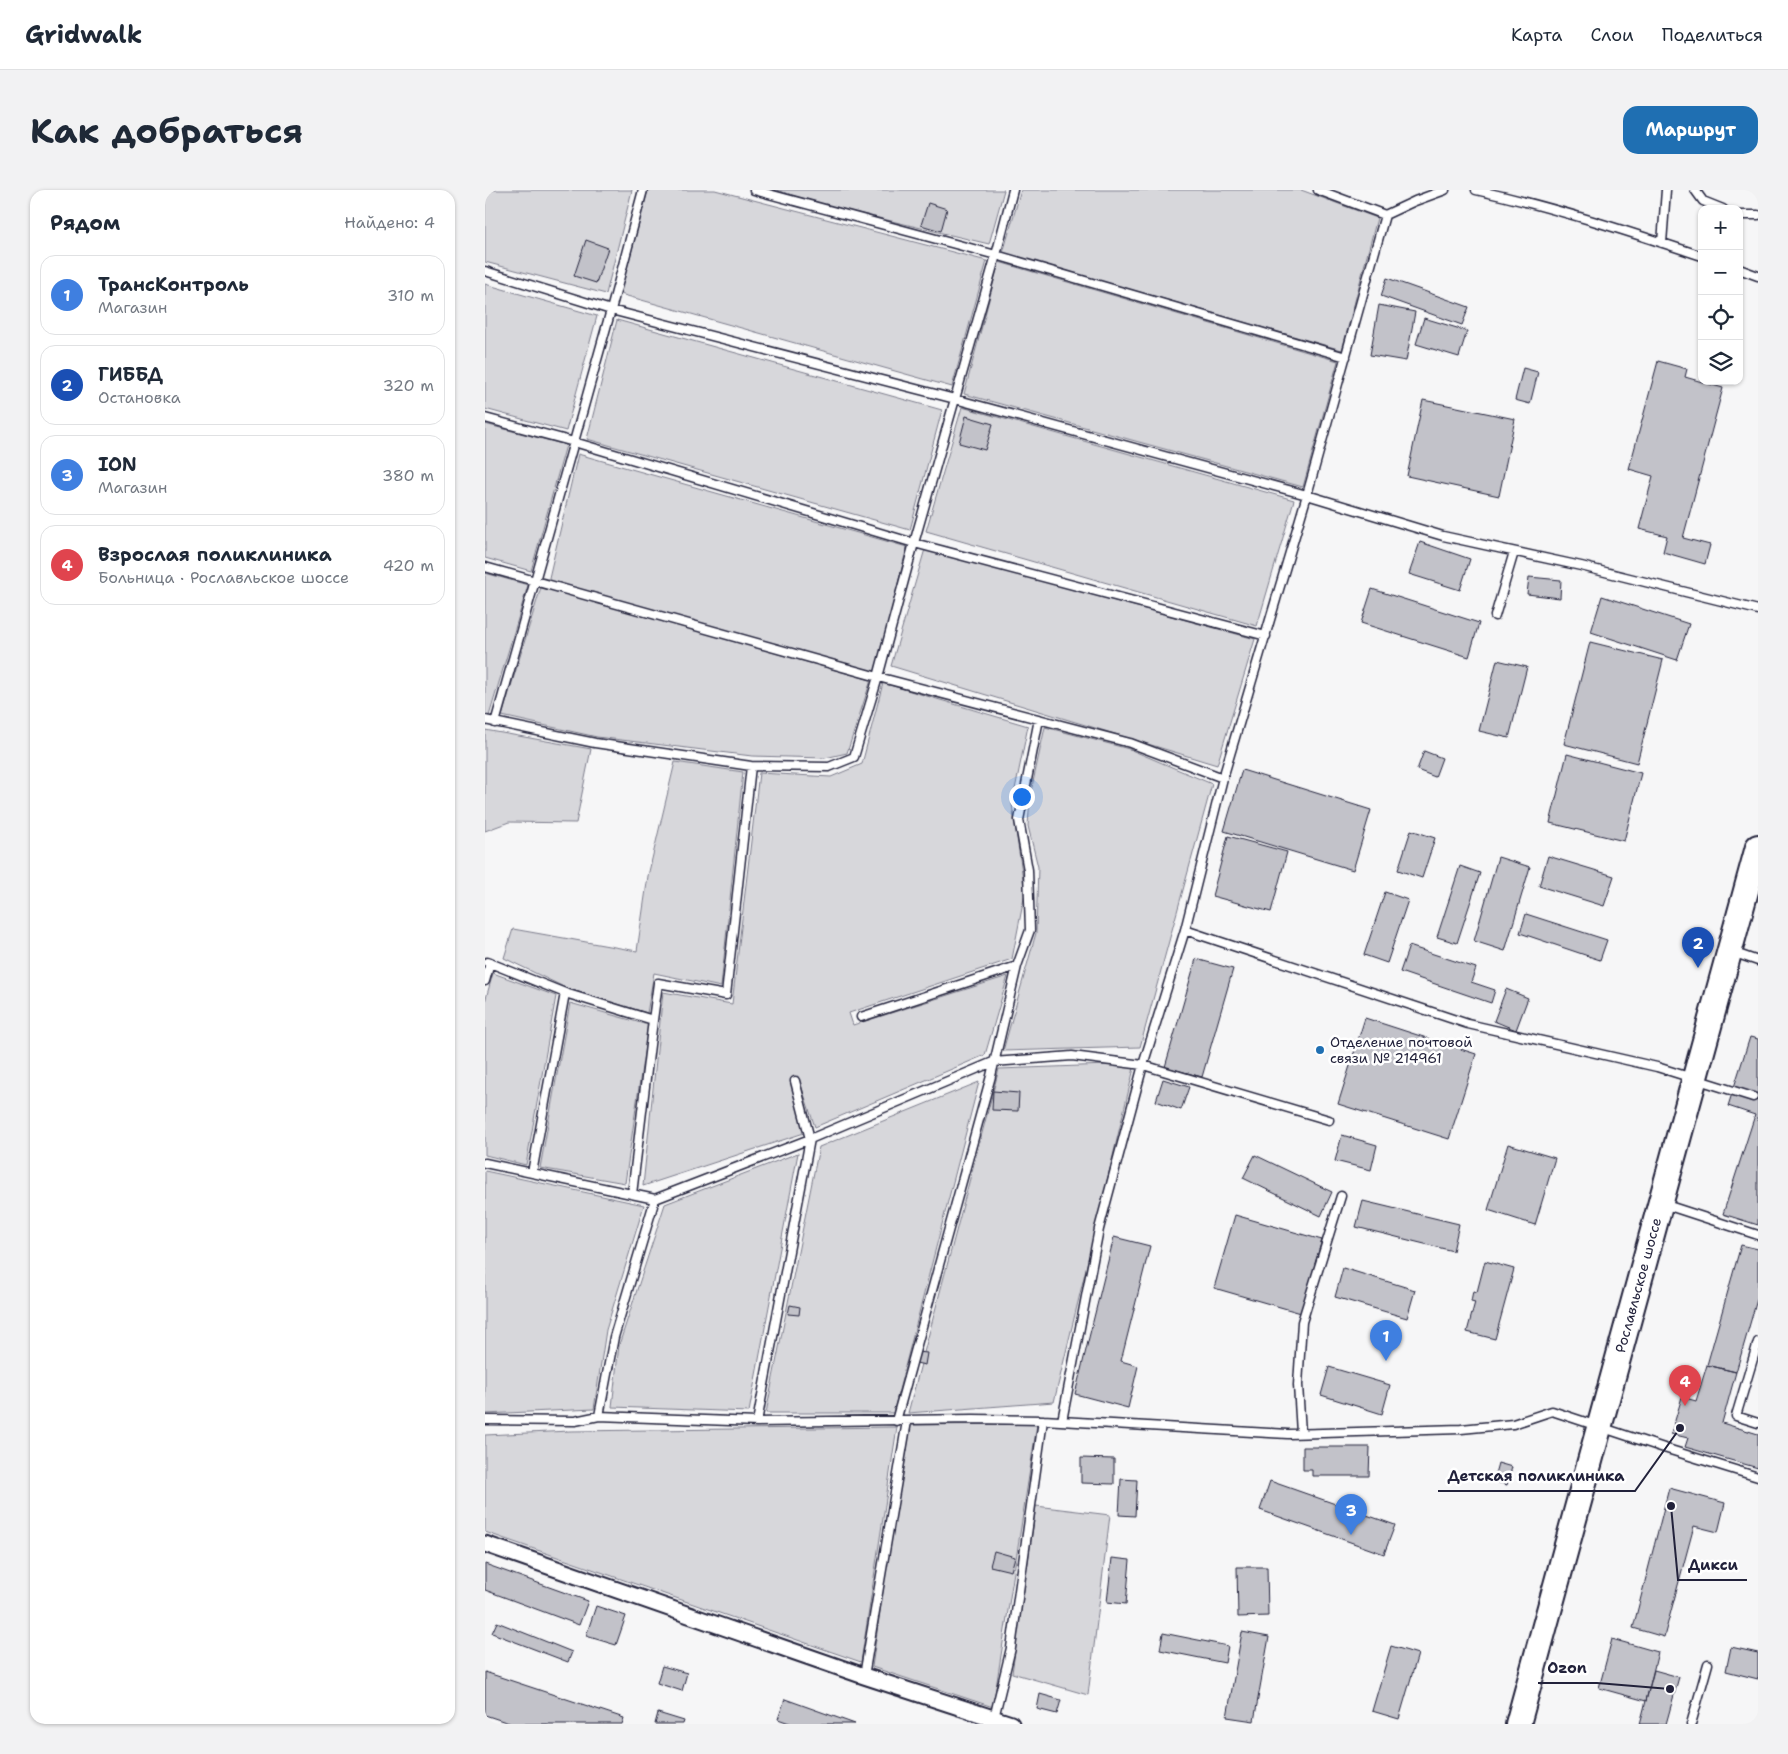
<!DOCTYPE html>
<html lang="ru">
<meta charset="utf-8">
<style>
body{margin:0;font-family:"Shantell Sans",sans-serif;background:#f2f2f3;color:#1f2937}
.controls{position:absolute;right:15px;top:15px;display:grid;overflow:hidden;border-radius:10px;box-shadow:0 1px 4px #0004}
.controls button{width:45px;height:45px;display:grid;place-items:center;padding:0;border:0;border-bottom:1px solid #e0e1e3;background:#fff;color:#1f2937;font:25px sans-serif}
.you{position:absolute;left:536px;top:606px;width:18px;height:18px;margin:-12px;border:4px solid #fff;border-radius:50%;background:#1a73e8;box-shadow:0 0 0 8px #1a73e833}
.badge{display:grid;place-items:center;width:32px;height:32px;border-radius:50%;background:#1f6fb2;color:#fff;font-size:16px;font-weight:700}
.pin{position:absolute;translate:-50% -41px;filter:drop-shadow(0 1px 2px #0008)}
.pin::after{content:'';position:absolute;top:26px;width:18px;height:15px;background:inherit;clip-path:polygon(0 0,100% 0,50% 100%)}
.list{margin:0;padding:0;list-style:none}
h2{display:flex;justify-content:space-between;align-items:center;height:65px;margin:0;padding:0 20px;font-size:21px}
h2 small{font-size:16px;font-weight:400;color:#747a83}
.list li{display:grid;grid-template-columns:32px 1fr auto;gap:15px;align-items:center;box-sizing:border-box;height:80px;margin:0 10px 10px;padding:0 10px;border:1px solid #e0e1e3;border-radius:15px}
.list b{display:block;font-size:19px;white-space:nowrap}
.list p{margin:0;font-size:16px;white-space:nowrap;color:#747a83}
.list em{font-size:16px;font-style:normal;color:#747a83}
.icon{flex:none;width:28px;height:28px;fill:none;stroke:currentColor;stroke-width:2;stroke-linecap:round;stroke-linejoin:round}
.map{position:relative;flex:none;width:1273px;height:1534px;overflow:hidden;border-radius:15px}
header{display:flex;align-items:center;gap:30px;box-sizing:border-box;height:70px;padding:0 25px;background:#fff;border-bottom:1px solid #e0e1e3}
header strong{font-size:24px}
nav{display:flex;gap:28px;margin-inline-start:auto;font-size:18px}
.intro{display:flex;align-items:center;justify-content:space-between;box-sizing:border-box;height:120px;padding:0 30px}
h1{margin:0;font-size:35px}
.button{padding:12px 22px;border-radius:15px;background:#1f6fb2;color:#fff;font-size:18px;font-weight:700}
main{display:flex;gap:30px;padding:0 30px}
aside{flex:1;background:#fff;border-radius:15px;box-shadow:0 1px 4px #0004}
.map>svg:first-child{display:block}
.green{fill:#d7d7db;stroke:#7c7c8b}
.building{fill:#c2c2c9;stroke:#22223b}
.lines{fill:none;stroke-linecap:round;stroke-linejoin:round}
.service-casing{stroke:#22223b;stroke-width:11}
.minor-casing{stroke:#22223b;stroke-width:19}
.primary-casing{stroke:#22223b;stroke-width:28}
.service{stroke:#fff;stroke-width:8}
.minor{stroke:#fff;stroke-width:15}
.primary{stroke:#fff;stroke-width:24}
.poi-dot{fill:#1f6fb2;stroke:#fff;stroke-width:2}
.labels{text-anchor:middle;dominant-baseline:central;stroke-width:5;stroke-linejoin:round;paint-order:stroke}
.poi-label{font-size:14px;fill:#22223b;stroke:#fff;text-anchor:start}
.street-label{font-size:14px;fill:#22223b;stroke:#fff}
.leader{fill:none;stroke:#22223b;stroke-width:2}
.callout-dot{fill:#22223b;stroke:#fff;stroke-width:2}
.callout-label{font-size:15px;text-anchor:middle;font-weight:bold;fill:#22223b;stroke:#fff;stroke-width:5;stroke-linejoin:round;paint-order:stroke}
</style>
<header>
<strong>Gridwalk</strong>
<nav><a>Карта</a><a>Слои</a><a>Поделиться</a></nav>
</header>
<div class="intro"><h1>Как добраться</h1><a class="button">Маршрут</a></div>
<main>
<aside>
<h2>Рядом<small>Найдено: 4</small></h2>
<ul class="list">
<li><span class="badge" style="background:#3f7fe0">1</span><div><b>ТрансКонтроль</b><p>Магазин</p></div><em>310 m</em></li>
<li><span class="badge" style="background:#1a4fb4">2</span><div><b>ГИББД</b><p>Остановка</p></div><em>320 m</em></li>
<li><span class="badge" style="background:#3f7fe0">3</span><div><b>ION</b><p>Магазин</p></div><em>380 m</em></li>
<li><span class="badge" style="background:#e0444e">4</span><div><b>Взрослая поликлиника</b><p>Больница · Рославльское шоссе</p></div><em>420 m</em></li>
</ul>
</aside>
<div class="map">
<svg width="1273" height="1534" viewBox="0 0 1273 1534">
<rect width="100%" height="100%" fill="#f6f6f7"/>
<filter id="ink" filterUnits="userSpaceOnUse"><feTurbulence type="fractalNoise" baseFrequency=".02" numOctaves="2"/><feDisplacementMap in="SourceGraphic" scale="10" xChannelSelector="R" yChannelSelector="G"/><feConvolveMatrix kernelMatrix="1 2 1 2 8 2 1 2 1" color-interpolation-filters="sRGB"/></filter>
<g filter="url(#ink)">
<path class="green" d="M0,0H147L121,104L0,72Z
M163,0H230L502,71L467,197L135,104Z
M287,0H519L504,54L364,21Z
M536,0H816L892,28L857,160L518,63Z
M514,72L853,171L818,297L479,204Z
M0,94L112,126L81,241L0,219Z
M132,130L457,220L425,340L102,249Z
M477,217L809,310L772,436L441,341Z
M0,234L81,255L46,381L0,368Z
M93,264L422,357L391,482L63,392Z
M440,359L770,449L732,575L406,476Z
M0,383L43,395L4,526L0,525Z
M56,397L386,490L362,563L340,568L267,566L112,547L17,526Z
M398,493L543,536L527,614L540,703L527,769L364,823L368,835L523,786L500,865L330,937L313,886L306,888L319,943L158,996L178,802L247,814L274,583L346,587L377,574Z
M560,537L644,559L727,594L655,857L518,861L551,743L553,677L543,636L545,606Z
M0,540L106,559L91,633L24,632L0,641Z
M190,572L258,582L236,797L169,783L162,823L81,798L19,768L28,739L152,761L163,686Z
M8,783L71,806L41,975L0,965V812Z
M85,813L163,835L140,993L55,978Z
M650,874L569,1212L423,1223L514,879Z
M494,892L408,1223H281L334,957Z
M313,963L264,1222L127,1217L134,1155L180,1014Z
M0,981L159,1015L121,1140L109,1219L0,1224Z
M552,1234L508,1517L387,1477L400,1387L426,1235Z
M412,1237L376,1472L0,1342V1245L85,1241Z
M551,1316L625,1325L603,1505L527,1483Z"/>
<path class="building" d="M443,13L462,19L456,41L436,35Z
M101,50L123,58L111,93L89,86Z
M902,88L984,117L977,135L896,106Z
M894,115L930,122L921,171L885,165Z
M939,128L982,141L974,167L931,154Z
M1173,171L1202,179L1200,187L1238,198L1198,348L1225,355L1220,374L1178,362L1182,346L1154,339L1168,286L1144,279Z
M1038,178L1053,182L1045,214L1030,210Z
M938,210L1030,229L1014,306L922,286Z
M481,226L508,234L500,260L474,253Z
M935,352L985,369L975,400L924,384Z
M1044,387L1076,390L1075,408L1042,404Z
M887,399L994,433L984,467L876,433Z
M1117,406L1204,434L1192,470L1106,442Z
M1105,452L1178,470L1152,573L1079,554Z
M1012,470L1042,477L1024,548L994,541Z
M939,561L957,568L950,587L932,580Z
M1082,564L1156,583L1139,651L1065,633Z
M757,580L886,620L868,680L739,641Z
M926,640L950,648L937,688L913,680Z
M743,646L802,662L786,722L727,706Z
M1063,666L1129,686L1119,716L1054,696Z
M1013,667L1045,677L1020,761L989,751Z
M975,676L995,683L972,753L952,747Z
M900,702L923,710L902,773L879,765Z
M1041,724L1122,750L1115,770L1035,743Z
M924,756L991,778L986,792L1010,800L1006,813L915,782Z
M711,769L748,779L717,887L680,877Z
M1021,799L1043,808L1031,840L1009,831Z
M880,828L991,864L964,949L853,914Z
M1265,847L1273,849V1035L1238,1024L1270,925L1243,916Z
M678,889L704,897L696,920L671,911Z
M508,901L534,903L533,921L507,920Z
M857,945L892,955L886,980L850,971Z
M1023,954L1070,968L1050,1035L1003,1020Z
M770,965L847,1002L836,1026L758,988Z
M878,1011L974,1034L968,1061L871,1037Z
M750,1025L837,1050L816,1123L729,1098Z
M629,1047L665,1056L636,1171L653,1176L643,1218L590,1204Z
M1256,1055L1273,1059V1106L1251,1182L1222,1175Z
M1000,1071L1029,1079L1010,1149L982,1142L990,1112L986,1111L988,1101L992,1102Z
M858,1078L930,1100L922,1128L850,1107Z
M305,1115L315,1117L314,1125L303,1124Z
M433,1162L442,1163L440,1175L431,1173Z
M1222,1175L1251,1182L1237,1233L1273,1244V1278L1200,1257L1203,1248L1186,1244L1197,1207L1211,1211Z
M844,1177L905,1195L897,1224L836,1205Z
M818,1257H885L884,1286H827V1280H818Z
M596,1268L629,1269V1294L596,1293Z
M1013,1273L1027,1277L1022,1295L1008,1291Z
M636,1289L652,1290L650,1326L634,1325Z
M785,1291L910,1335L899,1364L775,1320Z
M1184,1298L1240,1313L1233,1342L1209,1336L1179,1447L1148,1438Z
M509,1361L530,1367L526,1381L505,1376Z
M627,1368L645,1370L641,1414L622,1412Z
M0,1374L103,1411L94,1435L0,1400Z
M752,1377H782L783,1426L753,1427Z
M111,1416L141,1426L131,1455L101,1446Z
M12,1432L87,1462L83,1472L7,1443Z
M757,1442L784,1447L769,1531L742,1527Z
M678,1443L743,1456L740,1473L675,1460Z
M1127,1449L1173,1462L1161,1511L1114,1498Z
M906,1456L933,1464L914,1529L887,1521Z
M1246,1457L1273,1463V1489L1241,1481Z
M177,1476L202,1483L197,1501L172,1493Z
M1169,1480L1194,1487L1181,1534H1155Z
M0,1482L139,1528L137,1534H27L0,1525Z
M555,1504L576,1510L572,1524L552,1519Z
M300,1509L370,1534H307L293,1529Z
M173,1523L199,1531L198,1534H170Z"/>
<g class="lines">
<g class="service-casing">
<path id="service" d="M269,0L511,65L528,0
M991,0C1068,17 1142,41 1217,66
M1210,0L1218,11L1238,19
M900,25L930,11L960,0
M1254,25H1273
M1177,53L1181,0
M1254,79L1273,86
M0,81L126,120L470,209L822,305L958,346L1096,376L1273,420
M0,228L89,252L429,353L781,446
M0,377L393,487L645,553L738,588L822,305L900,25L833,0
M1010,426L1029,362
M0,530L110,553L266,576L344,577L369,567L393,487L429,353L511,65L861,167
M10,533L126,120L158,0
M700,740L983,834L1172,877L1268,907
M1247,762L1273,771
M5,773L80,803L47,983
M0,791L5,773L2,772
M80,803L168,830L147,1004
M376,827L532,776
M168,830L173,793L241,805L266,576
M0,973L170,1009
M1178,1014L1273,1045
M1273,1152L1251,1226L1273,1233
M114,1226L129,1147L170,1009L325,949L508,872L587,866L658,875L844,930
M0,1230L90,1231L114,1226L272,1232L488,1229L558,1230L803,1244L976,1239L1028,1234L1067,1221L1179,1258L1273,1287
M411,1231L506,886L532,776L545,740L543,680L534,630L554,529
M577,1231L614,1039L658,875L700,740L738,588
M272,1232L325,949L310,891
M816,1243L813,1195L817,1132L856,1006
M379,1486L422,1231
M509,1528L526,1458L558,1230
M1206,1534L1223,1474"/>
</g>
<g class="minor-casing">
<path id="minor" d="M0,1354L379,1486L526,1534"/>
</g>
<g class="primary-casing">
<g id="primary">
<path id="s1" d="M1033,1534L1273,657"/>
</g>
</g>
<use href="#service" class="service"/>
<use href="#minor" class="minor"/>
<use href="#primary" class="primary"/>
</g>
</g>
<circle class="poi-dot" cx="835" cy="860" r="5"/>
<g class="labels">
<g class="poi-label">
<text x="845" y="852">Отделение почтовой<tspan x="845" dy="16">связи № 214961</tspan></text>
</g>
<g class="street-label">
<text stroke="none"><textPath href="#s1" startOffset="455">Рославльское шоссе</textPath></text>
</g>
</g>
<path class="leader" d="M1195 1238L1150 1301H953M1186 1316L1193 1390H1262M1185 1499L1112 1493H1053"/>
<g class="callout-dot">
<circle cx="1195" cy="1238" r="5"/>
<circle cx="1186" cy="1316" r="5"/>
<circle cx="1185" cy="1499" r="5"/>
</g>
<g class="callout-label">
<text x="1051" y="1291">Детская поликлиника</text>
<text x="1228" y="1380">Дикси</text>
<text x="1082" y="1483">Ozon</text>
</g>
</svg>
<div class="controls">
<button>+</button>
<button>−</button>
<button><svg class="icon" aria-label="locate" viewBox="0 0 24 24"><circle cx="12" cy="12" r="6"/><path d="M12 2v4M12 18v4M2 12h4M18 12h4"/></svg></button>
<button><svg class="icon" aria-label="layers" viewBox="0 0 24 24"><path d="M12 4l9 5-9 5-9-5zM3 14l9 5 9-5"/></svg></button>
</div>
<div class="you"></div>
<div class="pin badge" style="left:901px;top:1171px;background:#3f7fe0">1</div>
<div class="pin badge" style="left:1213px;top:778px;background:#1a4fb4">2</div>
<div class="pin badge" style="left:866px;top:1345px;background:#3f7fe0">3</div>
<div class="pin badge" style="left:1200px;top:1216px;background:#e0444e">4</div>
</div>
</main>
